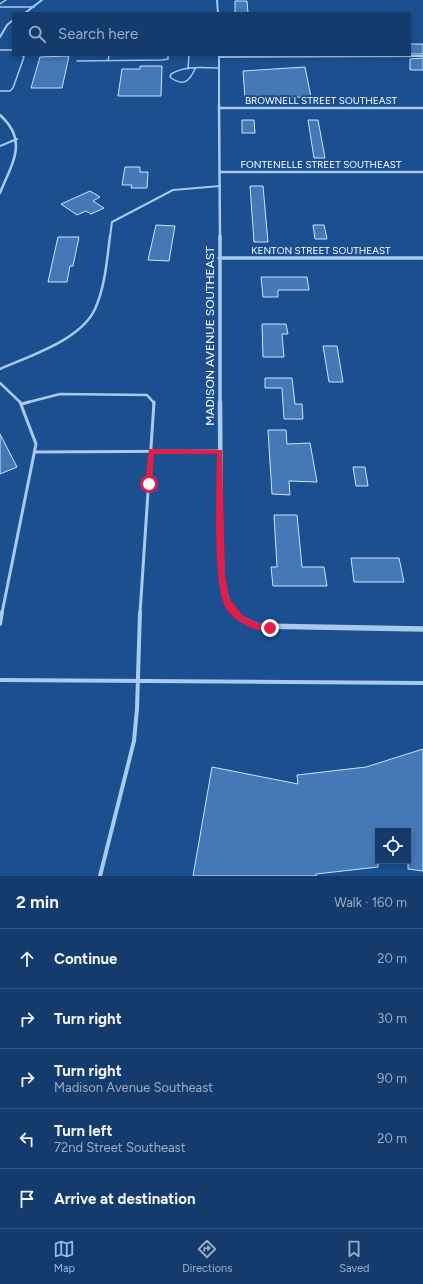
<!DOCTYPE html>
<meta charset="utf-8">
<style>
body{margin:0;font-family:Figtree,sans-serif;background:#1d4271;color:#f1f3f6}
.controls{position:absolute;right:12px;bottom:12px;display:grid;overflow:hidden;border-radius:0px;box-shadow:0 2px 6px #0003}
.controls button{width:36px;height:36px;display:grid;place-items:center;padding:0;border:0;border-bottom:1px solid #33557e;background:#143b6b;color:#f1f3f6;font:20px sans-serif}
.stop{position:absolute;width:12px;height:12px;margin:-9px;border:3px solid #e11d48;border-radius:50%;background:#fff}
.stop.end{background:#e11d48;border-color:#fff;box-shadow:0 1px 4px #0008}
.list{margin:0;padding:0;list-style:none}
h2{display:flex;justify-content:space-between;align-items:center;height:52px;margin:0;padding:0 16px;font-size:17px}
h2 small{font-size:13px;font-weight:400;color:#9dadc1}
.list li{display:grid;grid-template-columns:26px 1fr auto;gap:12px;align-items:center;box-sizing:border-box;height:60px;padding:0 16px;border-top:1px solid #33557e}
.list b{display:block;font-size:15px;white-space:nowrap}
.list p{margin:0;font-size:13px;white-space:nowrap;color:#9dadc1}
.list em{font-size:13px;font-style:normal;color:#9dadc1}
.icon{flex:none;width:22px;height:22px;fill:none;stroke:currentColor;stroke-width:2;stroke-linecap:round;stroke-linejoin:round}
.map{position:relative;flex:none;width:423px;height:876px;overflow:hidden}
.search{position:absolute;background:#143b6b;box-shadow:0 2px 6px #0003;left:12px;right:12px;top:12px;height:44px;display:flex;align-items:center;gap:10px;box-sizing:border-box;padding:0 14px;border-radius:0px;color:#9dadc1;font-size:15px}
.sheet{height:352px;background:#143b6b}
nav{display:flex;justify-content:space-around;align-items:center;box-sizing:border-box;height:56px;border-top:1px solid #33557e;background:#143b6b;font-size:11px;color:#9dadc1}
nav a{display:grid;justify-items:center;gap:2px}
nav .on{color:#90b9f0}
.map>svg:first-child{display:block}
.building{fill:#4478b7;stroke:#cfe3fa}
.lines{fill:none;stroke-linecap:round;stroke-linejoin:round}
.service-far4{stroke:#a9c9ee;stroke-width:1.5}
.service-far3{stroke:#a9c9ee;stroke-width:2}
.service-far2{stroke:#a9c9ee;stroke-width:2.5}
.service-far1{stroke:#a9c9ee;stroke-width:3}
.service{stroke:#a9c9ee;stroke-width:4}
.minor-far4{stroke:#a9c9ee;stroke-width:2}
.minor-far3{stroke:#a9c9ee;stroke-width:2.5}
.minor-far2{stroke:#a9c9ee;stroke-width:3.5}
.minor-far1{stroke:#a9c9ee;stroke-width:4.5}
.minor{stroke:#a9c9ee;stroke-width:5.5}
.route{fill:#e11d48}
.labels{text-anchor:middle;dominant-baseline:central;stroke-width:4;stroke-linejoin:round;paint-order:stroke}
.far-street-label{font-size:10px;fill:#fff;stroke:#1b4f8f}
.street-label{font-size:12px;fill:#fff;stroke:#1b4f8f}
</style>
<div class="map">
<svg width="423" height="876" viewBox="0 0 423 876">
<rect width="100%" height="100%" fill="#1b4f8f"/>
<path class="building" d="M235,1H247L248,13H235Z
M410,44H423V54H410Z
M69,56L62,88H31L40,57Z
M423,58V70H410V59Z
M140,66H162L161,96H118L122,69H140Z
M305,67L311,97L245,98L243,71Z
M242,120H254L255,133H242Z
M308,120H318L325,158H314Z
M125,167H140V172H148L147,188H131L132,185H122Z
M250,186H263L268,242H254Z
M90,191L100,197L93,201L104,208L91,214L86,211L77,215L61,204Z
M156,225L175,226L169,261L148,260Z
M313,225H324L327,239H315Z
M58,237H79L73,266H70L67,282H48Z
M261,277H307L309,290H278V297H263Z
M262,324H286L288,334H282L284,357H263Z
M323,346H337L343,382H329Z
M265,378H292L295,404H302L303,419H284L282,388H265Z
M268,430H286L287,444L310,443L317,482L289,481L290,495L272,494Z
M0,434L17,467L0,474Z
M353,467H365L368,486H356Z
M274,515H297L302,567H324L327,586H273L271,567H277Z
M351,558H399L404,582H354Z
M423,749V871L408,869V831H378V867L316,874V876H193L212,767L298,784L297,775L366,767Z"/>
<g class="lines">
<path class="service-far4" d="M0,4L6,0
M0,7H34
M0,50H13
M77,61L162,60L168,59V55
M108,61L109,55
M188,69L189,55
M195,69C189,82 183,87 170,77L171,74C186,65 203,68 219,68
M0,91H10L13,88L24,57L21,55"/>
<path class="service-far3" d="M0,146L17,139
M110,237L112,222L173,190L220,186"/>
<path class="service-far2" d="M0,369C29,356 81,340 95,309C105,287 107,260 110,236
M0,383L21,403
M25,403L60,394L147,395L154,403"/>
<path class="service-far1" d="M22,404L29,402
M35,452L220,451
M2,613L36,444L20,402
M140,613L154,402"/>
<path class="service" d="M0,624L2,612
M0,680L423,683
M100,876L134,741L137,709L140,612"/>
<path class="minor-far4" d="M217,0L218,13
M25,13L42,0
M0,37L7,25L13,20
M219,55V105
M219,57L423,56"/>
<path class="minor-far3" d="M219,104L220,237
M219,108H423
M0,115C29,141 12,163 0,193
M220,172H423"/>
<path class="minor-far2" d="M220,236V403
M219,258H423"/>
<path class="minor-far1" d="M220,402L221,575L229,606L235,613"/>
<path class="minor" d="M234,612L240,618L258,626L423,629"/>
</g>
<path class="route" d="M149,449L222,450L225,575L229,598L243,616L258,623L273,625V630C266,633 257,630 250,627C240,622 232,618 226,608C212,587 217,484 217,454H154L152,484L149,486L145,484Z"/>
<g class="labels">
<g class="far-street-label">
<text x="321" y="100">BROWNELL STREET SOUTHEAST</text>
<text x="321" y="164">FONTENELLE STREET SOUTHEAST</text>
<text x="321" y="250">KENTON STREET SOUTHEAST</text>
</g>
<g class="street-label">
<text transform="translate(210 336) rotate(-90)">MADISON AVENUE SOUTHEAST</text>
</g>
</g>
</svg>
<div class="controls">
<button><svg class="icon" aria-label="locate" viewBox="0 0 24 24"><circle cx="12" cy="12" r="6"/><path d="M12 2v4M12 18v4M2 12h4M18 12h4"/></svg></button>
</div>
<div class="stop" style="left:149px;top:484px"></div>
<div class="stop end" style="left:270px;top:628px"></div>
<div class="search"><svg class="icon" aria-label="search" viewBox="0 0 24 24"><circle cx="10" cy="10" r="6"/><path d="M15 15l6 6"/></svg>Search here</div>
</div>
<section class="sheet">
<h2>2 min<small>Walk · 160 m</small></h2>
<ul class="list">
<li><svg class="icon" aria-label="ahead" viewBox="0 0 24 24"><path d="M12 20V5M6 11l6-6 6 6"/></svg><div><b>Continue</b></div><em>20 m</em></li>
<li><svg class="icon" aria-label="right" viewBox="0 0 24 24"><path d="M7 20v-9h11M14 6l5 5-5 5"/></svg><div><b>Turn right</b></div><em>30 m</em></li>
<li><svg class="icon" aria-label="right" viewBox="0 0 24 24"><path d="M7 20v-9h11M14 6l5 5-5 5"/></svg><div><b>Turn right</b><p>Madison Avenue Southeast</p></div><em>90 m</em></li>
<li><svg class="icon" aria-label="left" viewBox="0 0 24 24"><path d="M17 20v-9H6M10 6l-5 5 5 5"/></svg><div><b>Turn left</b><p>72nd Street Southeast</p></div><em>20 m</em></li>
<li><svg class="icon" aria-label="arrive" viewBox="0 0 24 24"><path d="M6 21V4h12l-3 4 3 4H6"/></svg><div><b>Arrive at destination</b></div></li>
</ul>
</section>
<nav>
<a class="on"><svg class="icon" aria-label="map" viewBox="0 0 24 24"><path d="M3 6l6-2 6 2 6-2v14l-6 2-6-2-6 2zM9 4v14M15 6v14"/></svg>Map</a>
<a><svg class="icon" aria-label="directions" viewBox="0 0 24 24"><path d="M12 3l9 9-9 9-9-9zM9 14v-3h6M13 9l2 2-2 2"/></svg>Directions</a>
<a><svg class="icon" aria-label="saved" viewBox="0 0 24 24"><path d="M7 4h10v16l-5-4-5 4z"/></svg>Saved</a>
</nav>
